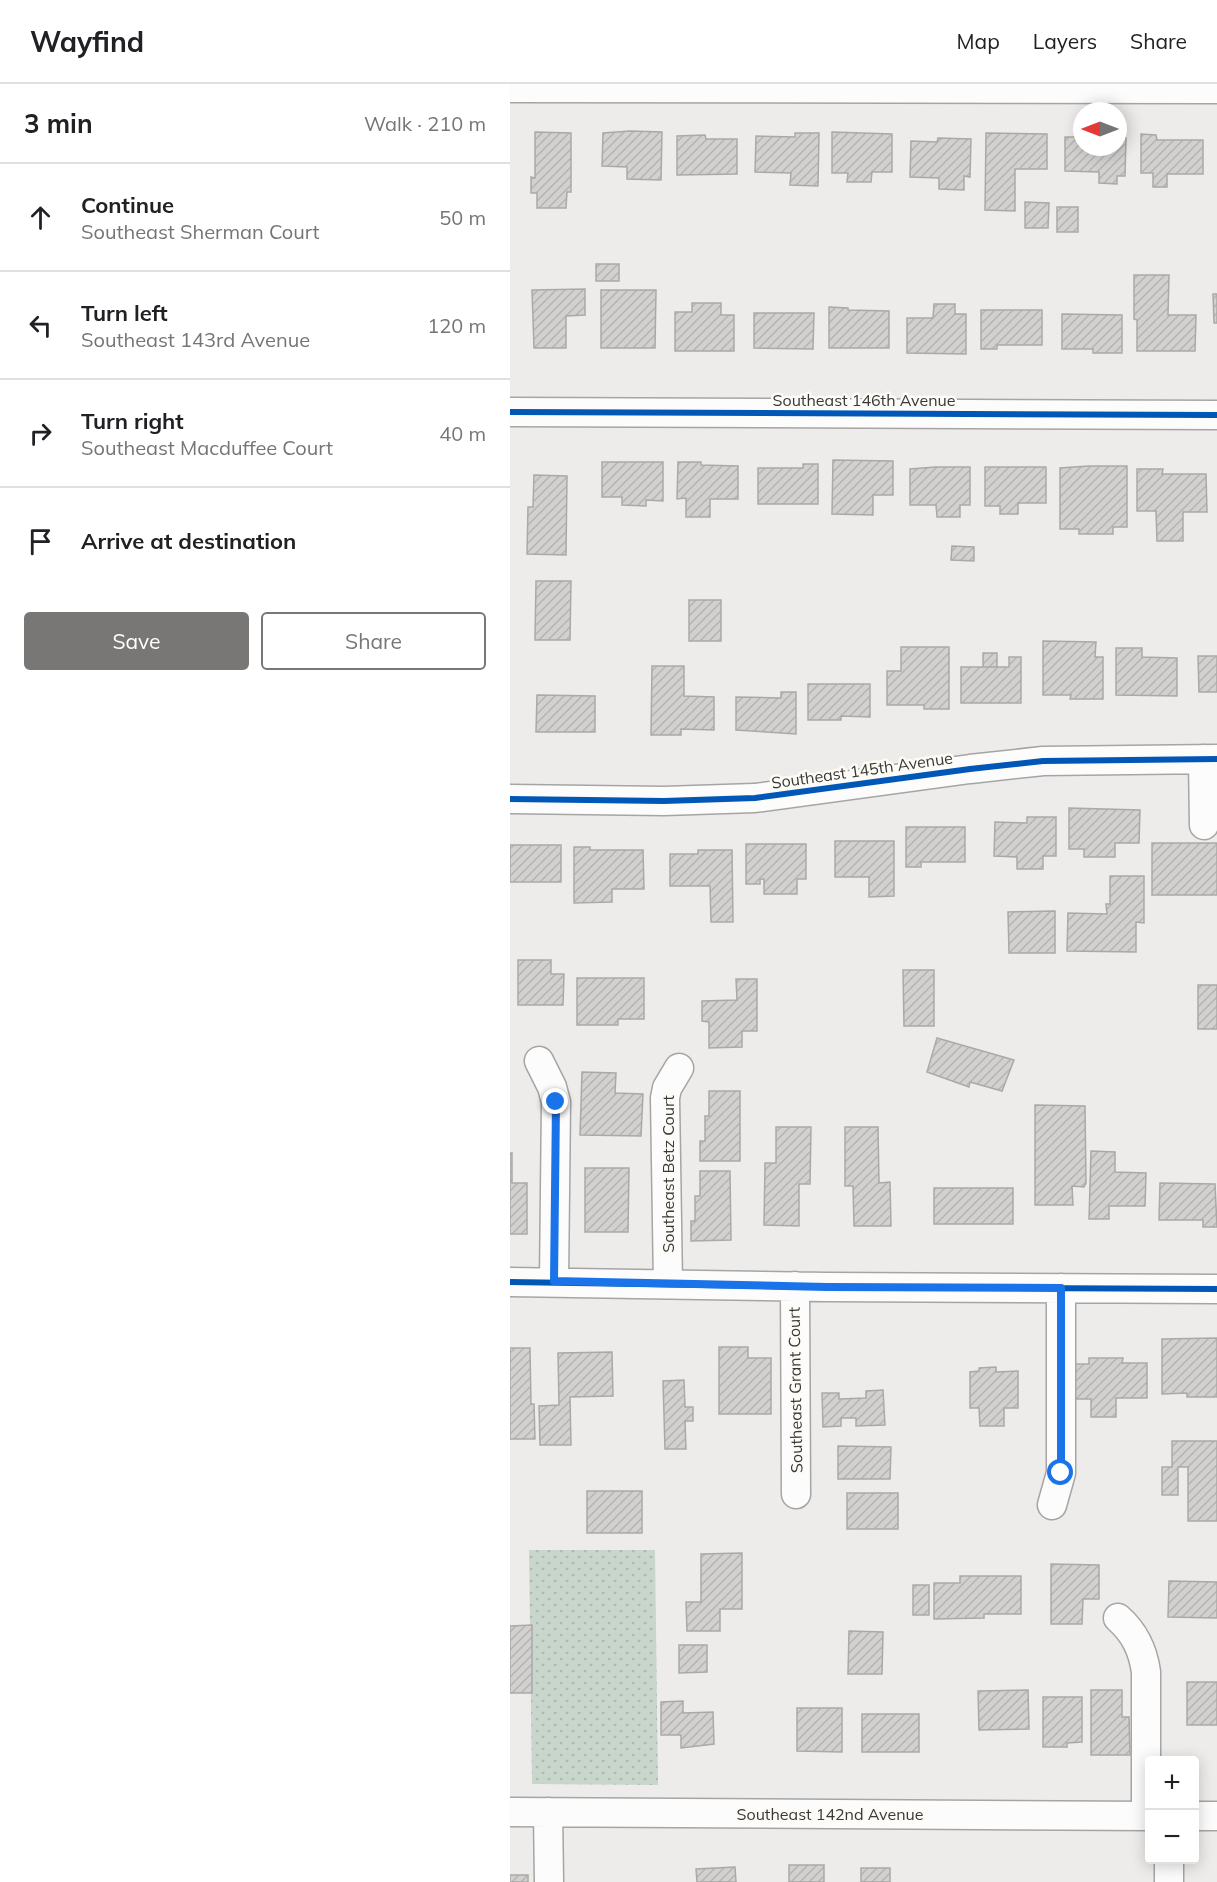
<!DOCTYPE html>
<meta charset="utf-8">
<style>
body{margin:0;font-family:Mulish,sans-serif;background:#f6f6f6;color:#202124}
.controls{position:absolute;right:18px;bottom:18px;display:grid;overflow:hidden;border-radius:6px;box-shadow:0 3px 15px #0003}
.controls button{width:54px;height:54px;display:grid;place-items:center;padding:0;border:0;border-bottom:2px solid #e0e0e0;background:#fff;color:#202124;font:30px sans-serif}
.compass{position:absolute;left:563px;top:18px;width:54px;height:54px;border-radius:50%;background:#fff;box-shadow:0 3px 15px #0003;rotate:270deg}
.stop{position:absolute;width:18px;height:18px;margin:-14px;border:4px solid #1a73e8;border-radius:50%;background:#fff}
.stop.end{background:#1a73e8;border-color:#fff;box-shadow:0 2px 6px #0008}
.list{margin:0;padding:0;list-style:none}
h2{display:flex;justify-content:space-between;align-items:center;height:78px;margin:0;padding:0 24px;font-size:26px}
h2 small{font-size:20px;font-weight:400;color:#757577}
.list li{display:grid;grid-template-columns:39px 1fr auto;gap:18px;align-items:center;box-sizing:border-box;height:108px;padding:0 24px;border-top:2px solid #e0e0e0}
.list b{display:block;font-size:22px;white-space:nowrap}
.list p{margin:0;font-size:20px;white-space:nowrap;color:#757577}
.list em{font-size:20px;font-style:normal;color:#757577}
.actions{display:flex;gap:12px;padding:18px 24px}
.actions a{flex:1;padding:14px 0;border:2px solid #787776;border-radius:6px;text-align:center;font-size:21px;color:#787776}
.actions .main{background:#787776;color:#fff}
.icon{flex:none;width:33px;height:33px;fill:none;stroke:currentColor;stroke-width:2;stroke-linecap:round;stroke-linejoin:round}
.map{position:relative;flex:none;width:707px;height:1798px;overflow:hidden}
header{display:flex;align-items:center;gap:36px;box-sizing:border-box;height:84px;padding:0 30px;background:#fff;border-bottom:2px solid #e0e0e0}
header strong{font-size:28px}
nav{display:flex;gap:33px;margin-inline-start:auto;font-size:21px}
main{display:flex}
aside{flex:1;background:#fff}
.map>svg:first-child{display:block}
.grass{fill:url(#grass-dots)}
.building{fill:url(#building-hatch);stroke:#aaa9a7;stroke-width:1.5}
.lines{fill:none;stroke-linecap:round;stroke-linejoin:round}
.minor-casing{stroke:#a6a5a4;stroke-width:31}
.minor{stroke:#fcfcfc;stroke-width:28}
.cycleway-casing{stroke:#fdfbf6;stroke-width:10}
.cycleway{stroke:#0057b8;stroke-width:6}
.route{stroke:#1a73e8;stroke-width:8}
.labels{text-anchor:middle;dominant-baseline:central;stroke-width:5;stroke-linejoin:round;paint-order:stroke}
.street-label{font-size:16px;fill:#393837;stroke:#fdfbf6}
</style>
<header>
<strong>Wayfind</strong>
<nav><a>Map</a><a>Layers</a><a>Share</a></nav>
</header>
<main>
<aside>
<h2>3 min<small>Walk · 210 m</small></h2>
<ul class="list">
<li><svg class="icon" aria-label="ahead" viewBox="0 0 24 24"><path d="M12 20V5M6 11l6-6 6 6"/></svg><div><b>Continue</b><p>Southeast Sherman Court</p></div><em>50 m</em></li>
<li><svg class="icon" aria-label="left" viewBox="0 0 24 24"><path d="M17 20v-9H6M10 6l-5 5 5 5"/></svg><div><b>Turn left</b><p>Southeast 143rd Avenue</p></div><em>120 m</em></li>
<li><svg class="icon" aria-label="right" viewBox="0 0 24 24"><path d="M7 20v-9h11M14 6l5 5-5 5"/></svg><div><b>Turn right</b><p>Southeast Macduffee Court</p></div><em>40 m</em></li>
<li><svg class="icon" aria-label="arrive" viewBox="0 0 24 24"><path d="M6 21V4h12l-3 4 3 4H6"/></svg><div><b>Arrive at destination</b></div></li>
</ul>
<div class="actions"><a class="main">Save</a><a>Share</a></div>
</aside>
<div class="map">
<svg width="707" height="1798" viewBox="0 0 707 1798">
<defs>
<pattern id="grass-dots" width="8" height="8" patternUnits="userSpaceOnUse" patternTransform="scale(1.5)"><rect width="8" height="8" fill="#c8d6cc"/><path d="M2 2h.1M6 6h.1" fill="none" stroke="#adb8b0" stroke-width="1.8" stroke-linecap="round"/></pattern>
<pattern id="building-hatch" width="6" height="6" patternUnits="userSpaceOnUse" patternTransform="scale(1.5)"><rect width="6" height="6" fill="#d3d1d0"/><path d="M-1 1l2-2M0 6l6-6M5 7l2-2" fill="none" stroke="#b6b4b3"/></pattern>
</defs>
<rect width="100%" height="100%" fill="#eeecea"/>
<path class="grass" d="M19,1466H145L148,1701L22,1700Z"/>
<path class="building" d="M120,47L152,48L151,96L117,95V83L92,82L93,49Z
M25,48L61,49V108H57L56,124H27V109H21V93L25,94Z
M322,48L382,50V88H362L361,98H337L338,89H322Z
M285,49H309L308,102L280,101L281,89L245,88L246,52L285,53Z
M476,49L537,50V85H505V127L475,126Z
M631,50L646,51L647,56H693V90H657V103H643V89H631Z
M195,51L196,55H227V90L167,91V52Z
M555,53H572V63H608V54H616L615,92H607V100L589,99V88L555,87Z
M428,54L461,55L460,93L454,92V106L429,105V94L400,93L401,57L427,58Z
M515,118L539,119L538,144H515Z
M547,123H568V148H547Z
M86,180H109V197H86Z
M624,191H659L658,231H686L685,267H627V236L624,235Z
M75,205V231L56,232V264H24L22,206Z
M91,206H146L145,264H91Z
M703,210H707V239H704Z
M182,219H211V231H224V267H165V228H182Z
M424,220H445V230H456V270L397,269V234H423Z
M319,223L338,224V226L379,227V264H319Z
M471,226H532V261H487V265H471Z
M244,229H304L303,265L244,264Z
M552,230L612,231V269H583V265H552Z
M323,376L383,377V411H363V431L322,430Z
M92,378H153V417L136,416V422L112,421V413H92Z
M168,378H191V381L228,382V415H200V433H176V414L167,415Z
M293,380H308V420H248V384H293Z
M579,382H617V443H603V450H569V445H550V384Z
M426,383H460V421H450V433H427L426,421H400V385Z
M475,383H536V419H508V430H490V422H475Z
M627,385H653L652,390H696L697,428H673V457H647L646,427H627Z
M24,391L57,392L56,471L17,470L18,423H23Z
M442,462L464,463V477L441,476Z
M26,497H61L60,556H25Z
M179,516H211V557H179Z
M533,557L586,558L585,573H593V615H560L561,611H533Z
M391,563H439V625H414V621H377V587H391Z
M606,564H632V573L667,574V612L606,611Z
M473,569H487V583H473Z
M688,572H707V608H689Z
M499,573H511V619H451V583H499Z
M142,582H174V612L204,613V646L171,645V651H141Z
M298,600H360V633L331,632V636H298Z
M271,608H286V650L226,646V613L271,614Z
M27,611L85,612V648H26Z
M559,724L630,726L629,759H605V773H574V765H559Z
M517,733H546V772H533V785H507V773L484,772L485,738L517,739Z
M396,743H455V778H411V783H396Z
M325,757H384V812L359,813V793H325Z
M642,759H707V811H642Z
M236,760H296V795H287V810H254V795H250V800H236Z
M0,761H51V798H0Z
M64,763H80V766H133L134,805H102V818L64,819Z
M188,766H222L223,838H201L200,802H160V770H188Z
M600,792H634V839L626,838V868L557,867L558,829L597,830L596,820H600Z
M545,827V869H499L498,828Z
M8,876H41V890H54L53,921H8Z
M393,886H424V942H394Z
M67,894H134V935H108V941H67Z
M226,895H247V947H232V963L199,964V938L192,937V917L227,916Z
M688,901H707V945H688Z
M427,954L504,976L492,1007L460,998L459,1003L417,988Z
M72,988L106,989L105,1009L133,1010L131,1052L70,1051Z
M199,1007H230V1077H190V1057H195V1032H199Z
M525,1021L575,1022L576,1099L574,1103L562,1102L563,1121H525Z
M266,1043H301L300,1100H289V1142L254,1141L255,1079H266Z
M335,1043H368L369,1099L380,1098L381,1142H344L343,1102H335Z
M581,1067L605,1068V1088L636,1089L635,1122H599V1135H579Z
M0,1069H2V1099H17V1150H0Z
M75,1084H119L118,1148H75Z
M190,1087H220L221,1156L181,1157V1137H185V1112H190Z
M650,1099L705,1100L707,1143H693V1136H649Z
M424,1104H503V1140H424Z
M707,1254V1313H677V1309L652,1310V1255Z
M209,1263H238V1274H261V1330H209Z
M0,1264H20L21,1320H24L25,1355H0Z
M102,1268L103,1312L60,1313L61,1361H30L29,1322L49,1321L48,1269Z
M579,1274H613L612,1279H637V1314H606V1333H581V1315H559V1280H579Z
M486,1283V1288L508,1287V1324H494V1342H470L469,1324H460V1288L469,1287V1284Z
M174,1296L175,1323H183V1337H175L176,1365H155L153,1297Z
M373,1306L375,1341L346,1342V1334H331V1342L313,1343L312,1309H329V1315L356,1314V1307Z
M662,1357H707V1437H678V1383H668V1411H652V1383H662Z
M328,1362L381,1363L380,1395H328Z
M77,1407H132V1449H77Z
M337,1409H388V1445H337Z
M232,1469V1525H210V1547H177L176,1518H191V1470Z
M541,1480L589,1481V1515H573L572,1540H541Z
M450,1492H511V1530H474V1534L424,1535V1499H450Z
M659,1497L707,1498V1534L658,1533Z
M403,1501H419V1531H403Z
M22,1541V1609H0V1542Z
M339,1547L373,1548L372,1590H338Z
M169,1561H197V1588L169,1589Z
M677,1598H707V1641H677Z
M518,1606L519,1645L469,1646L468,1607Z
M581,1606H612V1633H619L620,1671H581Z
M533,1613H572V1658L557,1659V1663H533Z
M173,1617V1629L203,1628L204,1660L171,1664V1651H151V1618Z
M287,1624H332V1668L287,1667Z
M352,1630H409V1668H352Z
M279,1781H314V1798H279Z
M225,1783L226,1798H187L186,1785Z
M351,1784H380V1798H351Z
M0,1791H18V1798H0Z"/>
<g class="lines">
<g class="minor-casing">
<path id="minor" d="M0,4L707,5
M0,328L707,331
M693,675L694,741
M0,715L154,717L245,714L460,685L533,677L707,675
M29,977L42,1003L46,1018L44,1197
M0,1198L317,1203L707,1205
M158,1200L155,1014L157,1004L169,984
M285,1202L286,1410
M542,1421L551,1389V1204
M608,1534C625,1549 633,1566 636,1588V1732
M0,1728L640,1732
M38,1728L39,1798
M684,1732H707
M659,1798V1776"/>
</g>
<use href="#minor" class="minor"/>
<g class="cycleway-casing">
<path id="cycleway" d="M0,328L707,331
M0,715L154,717L245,714L460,685L533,677L707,675
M0,1198L317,1203L707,1205"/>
</g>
<use href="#cycleway" class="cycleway"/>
</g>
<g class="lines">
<path class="route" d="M46,1018L44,1197L317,1203L551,1204V1389"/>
</g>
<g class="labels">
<g class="street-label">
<text x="354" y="316">Southeast 146th Avenue</text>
<text transform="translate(352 686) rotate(-8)">Southeast 145th Avenue</text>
<text transform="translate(158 1090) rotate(-90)">Southeast Betz Court</text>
<text transform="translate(285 1306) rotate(-91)">Southeast Grant Court</text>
<text x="320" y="1730">Southeast 142nd Avenue</text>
</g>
</g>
</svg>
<div class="controls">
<button>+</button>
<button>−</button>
</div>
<svg class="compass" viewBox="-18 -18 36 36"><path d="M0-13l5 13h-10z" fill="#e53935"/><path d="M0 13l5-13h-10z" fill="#757577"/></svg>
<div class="stop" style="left:551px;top:1389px"></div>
<div class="stop end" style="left:46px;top:1018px"></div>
</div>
</main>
